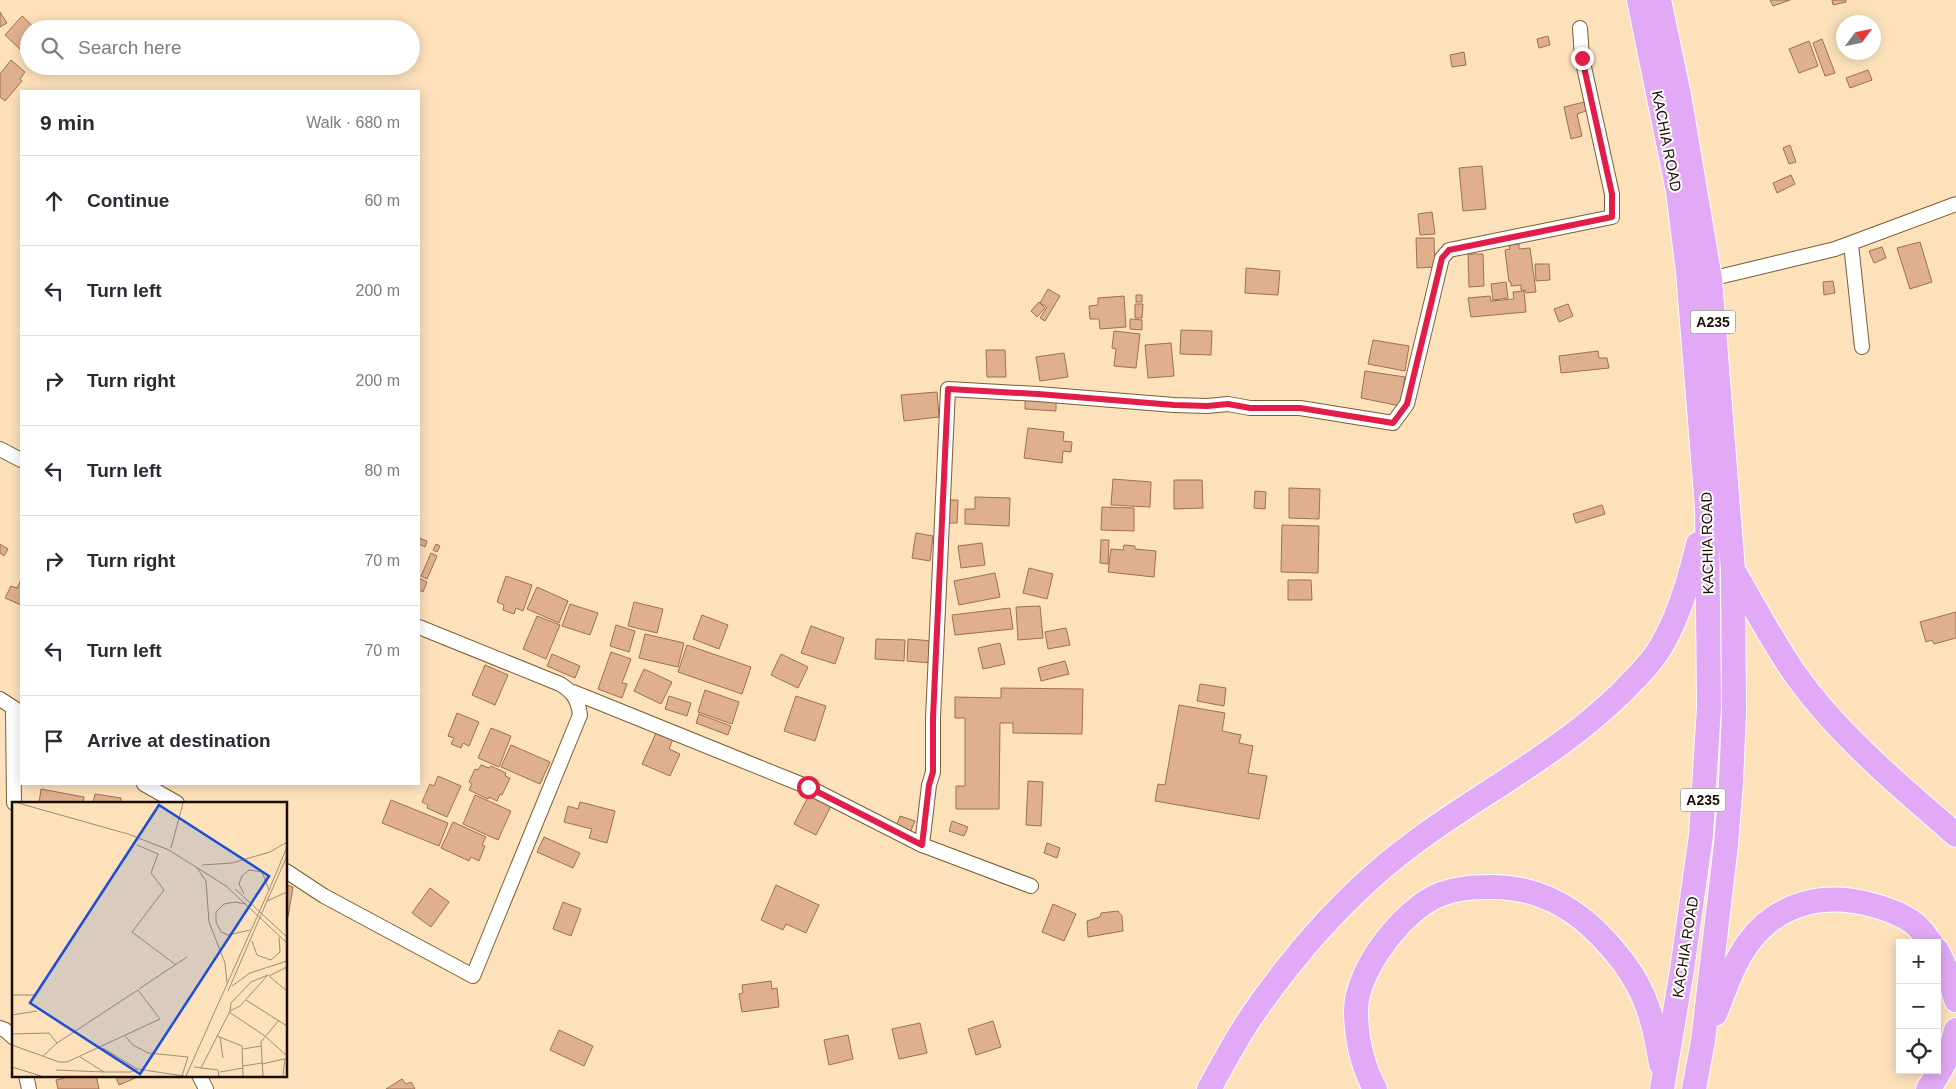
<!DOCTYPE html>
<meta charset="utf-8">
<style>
body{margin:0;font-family:Arial,sans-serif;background:#f7f7f7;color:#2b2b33}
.controls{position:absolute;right:15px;bottom:15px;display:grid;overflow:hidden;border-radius:0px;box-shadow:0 2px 12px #0003}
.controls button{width:45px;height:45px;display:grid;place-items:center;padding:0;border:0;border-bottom:1px solid #e1e1e2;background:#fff;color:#2b2b33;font:25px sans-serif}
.compass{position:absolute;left:1836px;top:15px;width:45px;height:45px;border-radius:50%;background:#fff;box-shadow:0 2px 12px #0003;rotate:57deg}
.stop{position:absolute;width:15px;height:15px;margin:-11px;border:4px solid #e11d48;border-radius:50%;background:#fff}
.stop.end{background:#e11d48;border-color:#fff;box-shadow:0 1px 5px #0008}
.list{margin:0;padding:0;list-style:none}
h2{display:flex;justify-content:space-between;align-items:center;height:65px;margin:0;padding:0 20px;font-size:21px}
h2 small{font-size:16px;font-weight:400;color:#7c7c81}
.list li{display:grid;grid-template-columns:32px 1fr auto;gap:15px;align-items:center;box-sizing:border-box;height:90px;padding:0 20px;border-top:1px solid #e1e1e2}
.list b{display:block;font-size:19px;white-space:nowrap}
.list em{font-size:16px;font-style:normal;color:#7c7c81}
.icon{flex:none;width:28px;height:28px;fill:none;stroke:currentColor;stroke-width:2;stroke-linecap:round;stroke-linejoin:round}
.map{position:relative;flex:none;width:1956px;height:1089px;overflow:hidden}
.search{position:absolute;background:#fff;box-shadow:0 2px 12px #0003;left:20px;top:20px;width:400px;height:55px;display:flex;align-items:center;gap:12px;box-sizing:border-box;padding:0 18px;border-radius:28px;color:#7c7c81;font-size:19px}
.panel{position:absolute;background:#fff;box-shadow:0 2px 12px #0003;left:20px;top:90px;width:400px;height:695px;border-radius:0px}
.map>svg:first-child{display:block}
.building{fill:#e0b08e;stroke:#9d7050}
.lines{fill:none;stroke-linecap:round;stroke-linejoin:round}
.minor-casing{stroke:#7b5e31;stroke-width:16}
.trunk-casing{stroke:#fff;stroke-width:26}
.minor{stroke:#fff;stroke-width:14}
.trunk{stroke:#e2aaf6;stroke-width:24}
.route{stroke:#e11d48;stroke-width:6}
.labels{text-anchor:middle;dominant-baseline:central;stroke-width:4;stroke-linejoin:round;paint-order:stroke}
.shield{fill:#fff;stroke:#5e564c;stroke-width:1}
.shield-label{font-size:14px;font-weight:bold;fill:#190e00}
.street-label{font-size:15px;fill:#190e00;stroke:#fff}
.inset-road{fill:none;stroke:#a18d70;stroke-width:1}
.view{fill:#1d4ed8;fill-opacity:0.15;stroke:#1d4ed8;stroke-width:2.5}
.inset-edge{fill:none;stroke:#190e00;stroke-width:2.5}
</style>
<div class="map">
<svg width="1956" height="1089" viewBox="0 0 1956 1089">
<rect width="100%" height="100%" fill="#fce1bb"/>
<path class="building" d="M1770,0H1790L1773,6Z
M1832,0H1846V2L1833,5Z
M0,12L7,23L0,27Z
M22,16L36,29H29V45L23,52L5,35Z
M1548,36L1550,45L1539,48L1537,39Z
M1822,39L1835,73L1825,76L1813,43Z
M1809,41L1818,66L1799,73L1789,49Z
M1464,52L1466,65L1452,67L1450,55Z
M11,60L25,72L20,79L22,81L5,101L0,97V74Z
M1868,70L1872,80L1850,88L1846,78Z
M1584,102L1586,111L1577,114L1582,136L1571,139L1564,107Z
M1790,145L1796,162L1789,164L1783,148Z
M1482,166L1486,209L1463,211L1459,168Z
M1791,175L1795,184L1777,193L1773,183Z
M1432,212L1435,234L1420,235L1418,214Z
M1416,238H1434L1435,267L1417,268Z
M1920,242L1932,282L1910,289L1897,248Z
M1519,244V249L1530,248L1536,292L1526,293L1525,290H1521V285L1511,286V282H1509L1505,250L1510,249L1509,245Z
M1882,247L1886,258L1874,263L1869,251Z
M1468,254H1483L1484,286L1469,287Z
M1535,264H1549L1550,280L1536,281Z
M1246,268L1280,271L1278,295L1245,293Z
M1833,281L1835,293L1824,295L1823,282Z
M1506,282L1508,298L1493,300L1491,284Z
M1048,289L1060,296L1045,321L1040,318L1047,307L1040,303Z
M1524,291L1526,312L1471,317L1468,298L1490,296L1491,301L1514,299L1513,292Z
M1136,295H1142V302H1136Z
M1124,296L1126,327L1100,329L1099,319H1090L1089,306L1098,305V298Z
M1039,302L1045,308L1037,317L1031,311Z
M1135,304H1143L1142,318H1135Z
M1568,304L1573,316L1559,322L1554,309Z
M1130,319L1142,320V330L1130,329Z
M1181,330L1212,331L1211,355L1180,354Z
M1114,331L1140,334L1136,368L1114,366L1116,349L1112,348Z
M1373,340L1409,346L1405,371L1368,364Z
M1171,343L1174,376L1148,378L1145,345Z
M986,350H1005L1006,377H987Z
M1598,351L1599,358H1607L1609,368L1561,373L1559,356Z
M1064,353L1068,377L1040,381L1036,357Z
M1365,371L1405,377L1400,406L1361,398Z
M937,392L939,417L904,421L901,395Z
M1025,398L1056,400V411L1025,409Z
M1028,428L1064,432L1063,441L1072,442L1071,452L1063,451L1062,463L1024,458Z
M1113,479L1151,482L1150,507L1111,505Z
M1174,480H1202L1203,508L1174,509Z
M1289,488L1320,489L1319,519L1289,518Z
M1255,491L1266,492L1265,509L1254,508Z
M975,497L1010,498L1009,526L965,524V509H975Z
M950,500H958L957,523H949Z
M1602,505L1605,514L1576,523L1573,514Z
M1102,507L1134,508V531L1101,530Z
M1282,525L1319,526L1318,573L1281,572Z
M916,533L933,536L930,561L912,558Z
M419,538L427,541L425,547L419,544Z
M1101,540H1109L1108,564L1100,563Z
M982,543L985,565L961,568L958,546Z
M0,544L8,549L4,556L0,553Z
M436,544L440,546L437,552L433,550Z
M1124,545L1135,546V549L1156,551L1154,577L1108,572L1111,549L1123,550Z
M431,553L437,556L427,579L421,576Z
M1029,568L1053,574L1047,599L1023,593Z
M995,573L1000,597L959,605L954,581Z
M506,576L532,585L523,611L516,608L514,614L503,610L504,605L497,602Z
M419,578L427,582L423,592L419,590Z
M21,580V605L5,598L11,586L17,588Z
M1288,580H1311L1312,600H1288Z
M537,587L568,601L559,623L527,609Z
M634,602L663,609L657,633L628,626Z
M570,604L598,613L590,635L562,626Z
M1040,606L1043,638L1018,640L1016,607Z
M1010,608L1013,629L955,635L952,615Z
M1956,612V638L1934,644L1932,640L1926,642L1920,622Z
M702,615L728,625L719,649L693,639Z
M537,616L560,625L546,659L523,649Z
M616,625L635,631L629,652L610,646Z
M811,626L844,638L835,664L801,653Z
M1066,628L1070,645L1048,649L1045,632Z
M645,634L684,643L678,667L639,658Z
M876,639L905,640L904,661L875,659Z
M908,639L933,641L932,663L907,661Z
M1000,643L1005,664L983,669L978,648Z
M687,645L751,667L742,694L678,672Z
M611,652L631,659L622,683L627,684L622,698L598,689Z
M552,654L580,666L575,678L547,666Z
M781,654L808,667L798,688L771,675Z
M1065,661L1069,674L1041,681L1038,668Z
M485,665L508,675L495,705L472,695Z
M644,669L672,682L661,704L634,691Z
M1200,684L1226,688L1224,706L1197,701Z
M1001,688L1083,689L1082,734L1013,733V723H1000L999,809H956V786H965V718H955V697L1001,698Z
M705,690L739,702L732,724L698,712Z
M669,696L691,703L687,716L665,709Z
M796,696L826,706L815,741L784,731Z
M1179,705L1225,713L1222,731L1241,735L1239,743L1253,746L1248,773L1267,776L1259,819L1155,801L1158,784L1165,785Z
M457,713L479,722L469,746L463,743L461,748L451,744L454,738L448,736Z
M699,714L731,726L728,735L696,723Z
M491,728L511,736L499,767L478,758Z
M657,731L673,739L669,749L680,754L670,776L642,764Z
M511,745L550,762L540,784L501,767Z
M481,765L489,768L491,766L506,773L505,776L510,778L502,795L500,794L497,801L489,797L488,799L469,790L472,784L469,782L475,769L478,770Z
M438,776L461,786L447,817L427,808L428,805L422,802L430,784L434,786Z
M1028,781L1043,782L1041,826L1026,825Z
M41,789L84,797L83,803H39Z
M95,794L121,798V803H93Z
M475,795L511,811L498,840L463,824Z
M809,795L831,806L816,835L794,824Z
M391,800L448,823L439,846L382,823Z
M580,802L615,811L607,843L589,838L592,829L564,822L568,806L578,809Z
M900,816L915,821L910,833L896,827Z
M952,821L968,827L964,836L949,831Z
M453,822L486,837L482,845L485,846L479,861L471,857L469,861L441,848Z
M544,837L580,853L573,868L537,852Z
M1047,843L1060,848L1057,858L1044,853Z
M286,885L293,887L288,917L286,916Z
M776,885L819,905L806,933L786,924L783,930L761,920Z
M430,888L449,902L431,927L412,913Z
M563,902L581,909L571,936L553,929Z
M1053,904L1076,914L1064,941L1042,932Z
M1118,911L1122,916L1123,931L1088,937L1087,921L1100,917L1101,913Z
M771,981L772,989L777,988L779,1007L742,1012L739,994L743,993L742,985Z
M993,1021L1001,1047L976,1055L968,1029Z
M920,1023L927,1053L899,1059L892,1029Z
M559,1030L593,1046L584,1066L550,1050Z
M848,1035L853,1059L829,1065L824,1040Z
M64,1075H96L99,1089H58L56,1080L65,1078Z
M115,1075H142L119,1085Z
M402,1079L406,1084L411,1082L415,1089H386Z"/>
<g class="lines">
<g class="minor-casing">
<path id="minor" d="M1851,244L1862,347
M1710,279L1835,249L1956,204
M0,449L21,460
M573,692L808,787L922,845L1031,886
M0,699L20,712
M13,708L14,803
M144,784L177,803
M922,845L929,785L933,772V718L948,389L1038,394L1174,405L1207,406L1228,404L1250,408H1300L1393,423L1407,404L1442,258L1449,250L1612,217V194L1582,58L1580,28
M286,871L324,896L473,976L580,715C578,699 573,692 560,684L419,627
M0,1028L5,1030L14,1038
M26,1075L29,1089
M199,1075L206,1089"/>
</g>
<g class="trunk-casing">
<path id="trunk" d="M1639,0L1678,191L1688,272L1707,508L1709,707L1701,835L1682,970L1662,1089
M1659,0L1679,95L1710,279L1733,570L1734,712L1731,783L1726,845L1703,1041L1694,1089
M1735,573C1754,607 1773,642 1795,674C1839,736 1899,785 1956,835
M1937,950L1950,978L1956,1000
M1715,1014C1725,990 1733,963 1749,942C1779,902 1825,892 1872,905C1887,909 1904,915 1916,925C1922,930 1926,937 1931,943
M1209,1089C1223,1064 1237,1037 1253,1014C1287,965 1327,917 1372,877C1448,808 1545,767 1619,695C1635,679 1652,663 1663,643C1680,613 1690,578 1698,544
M1375,1089C1362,1065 1356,1036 1356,1009C1357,969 1404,908 1441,894C1455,889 1471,887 1486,887C1541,885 1582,911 1616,953C1627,966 1637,981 1644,998C1653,1019 1657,1041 1661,1064
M1928,1089C1942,1070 1951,1053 1956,1030"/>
</g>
<use href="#minor" class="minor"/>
<use href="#trunk" class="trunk"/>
</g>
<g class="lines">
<path class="route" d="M808,787L922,845L929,785L933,772V718L948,389L1038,394L1174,405L1207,406L1228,404L1250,408H1300L1393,423L1407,404L1442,258L1449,250L1612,217V194L1582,58"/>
</g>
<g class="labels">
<g class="shield">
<rect x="1690.5" y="310.5" width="45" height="23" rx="4"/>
<rect x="1680.5" y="788.5" width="45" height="23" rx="4"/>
</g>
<g class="shield-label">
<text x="1713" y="322">A235</text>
<text x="1703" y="800">A235</text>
</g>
<g class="street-label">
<text transform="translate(1667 141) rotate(79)">KACHIA ROAD</text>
<text transform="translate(1707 543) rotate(-91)">KACHIA ROAD</text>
<text transform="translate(1685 947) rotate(-81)">KACHIA ROAD</text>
</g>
</g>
<g transform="translate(12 802)">
<rect width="275" height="275" fill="#fce1bb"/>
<path class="inset-road" d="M6,1L116,32L157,48L214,84L275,141M125,43L146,52L139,71L152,88L120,130L164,163M159,46L171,1M190,63L220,61L258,50L275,40M185,66L194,79L197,120L213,161L215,181M223,87L275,135M257,88L275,45M255,99L275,54M234,102L223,100L212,102L204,110V120L209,130L216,133L238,128M240,139L245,153L259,158L268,150L267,135M275,165L257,174L275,189M220,184L238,171L275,159M127,187L175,155M216,189L255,99L275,90M0,193H22M234,198L275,224M218,209L228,204L256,173M217,210L253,234L275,254M0,213L25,209M0,232L37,231L45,241M113,234L121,243L136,251L176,255L170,274M205,234L230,244L231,274M208,235L211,256M0,243L47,260H55L148,217L126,188L45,241L31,254M91,246L125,267M231,247L249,244M68,255L92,270H119L125,267L172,274M250,262L272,257M231,264L250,261M0,265L29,274M182,265L206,268L207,274M189,266L218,209L219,201L239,180L256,173M44,268L92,270M208,270L231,266M174,274L257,88L250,70L237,68L230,74L227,82L232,92M251,274L249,240L267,218M271,274L273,256"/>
<path class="view" d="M147,3L257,74L128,272L18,201Z"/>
<rect width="275" height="275" class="inset-edge"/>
</g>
</svg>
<div class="controls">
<button>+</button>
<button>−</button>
<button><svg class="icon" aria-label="locate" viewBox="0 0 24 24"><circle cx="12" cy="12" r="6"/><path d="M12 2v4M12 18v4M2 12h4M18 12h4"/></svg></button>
</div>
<svg class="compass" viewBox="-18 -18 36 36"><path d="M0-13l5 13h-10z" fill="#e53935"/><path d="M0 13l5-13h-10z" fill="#7c7c81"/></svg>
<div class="stop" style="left:808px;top:787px"></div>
<div class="stop end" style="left:1582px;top:58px"></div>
<div class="search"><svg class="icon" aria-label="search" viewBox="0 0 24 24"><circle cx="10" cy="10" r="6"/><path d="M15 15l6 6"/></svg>Search here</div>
<section class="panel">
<h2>9 min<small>Walk · 680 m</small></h2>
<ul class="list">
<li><svg class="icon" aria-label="ahead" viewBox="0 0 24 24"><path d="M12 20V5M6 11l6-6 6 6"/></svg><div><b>Continue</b></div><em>60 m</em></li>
<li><svg class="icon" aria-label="left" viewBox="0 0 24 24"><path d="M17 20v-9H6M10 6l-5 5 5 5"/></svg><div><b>Turn left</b></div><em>200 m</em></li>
<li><svg class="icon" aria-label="right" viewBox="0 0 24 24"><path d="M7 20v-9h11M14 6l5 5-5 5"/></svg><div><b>Turn right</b></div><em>200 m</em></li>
<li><svg class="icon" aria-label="left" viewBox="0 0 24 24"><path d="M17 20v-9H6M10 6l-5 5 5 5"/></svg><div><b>Turn left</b></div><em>80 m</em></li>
<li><svg class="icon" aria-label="right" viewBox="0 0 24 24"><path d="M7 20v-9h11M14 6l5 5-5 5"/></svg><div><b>Turn right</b></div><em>70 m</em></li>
<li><svg class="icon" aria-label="left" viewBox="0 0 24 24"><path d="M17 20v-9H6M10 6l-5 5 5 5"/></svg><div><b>Turn left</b></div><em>70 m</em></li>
<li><svg class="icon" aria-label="arrive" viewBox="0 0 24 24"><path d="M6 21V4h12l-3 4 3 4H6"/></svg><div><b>Arrive at destination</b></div></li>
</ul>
</section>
</div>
